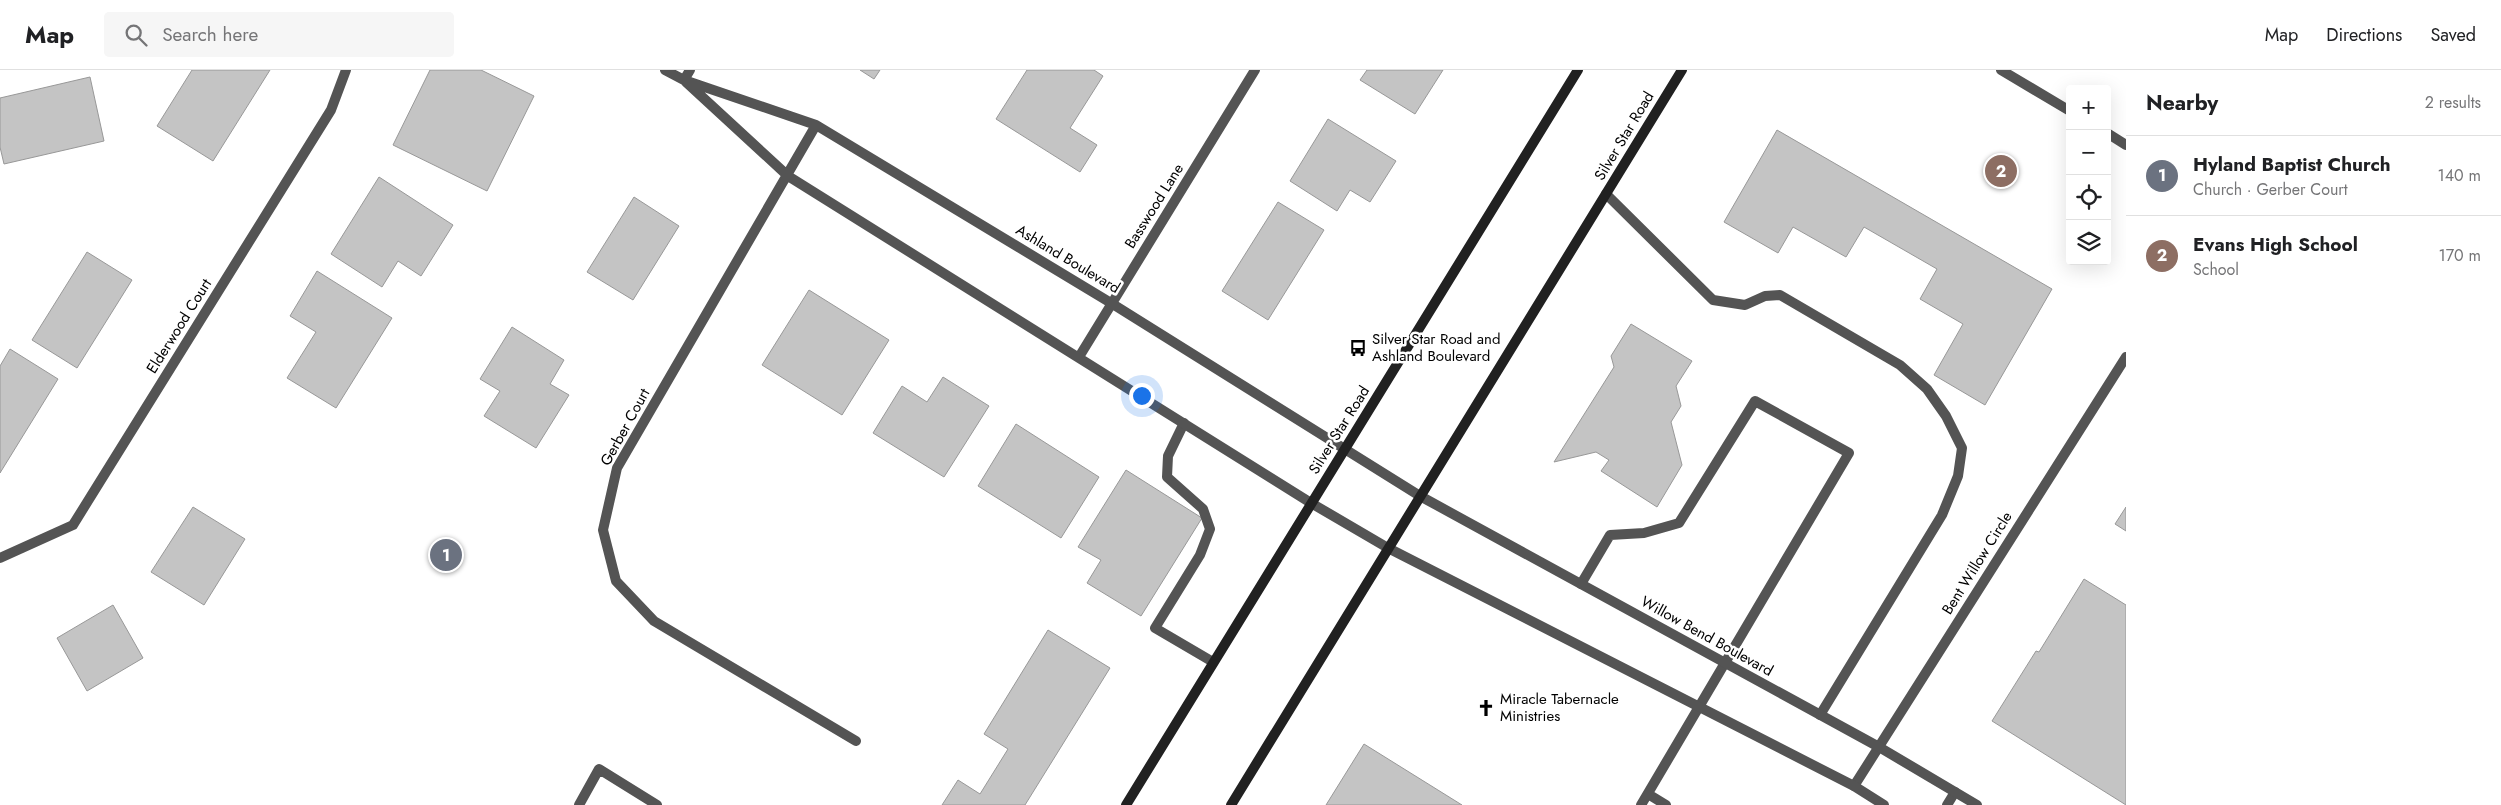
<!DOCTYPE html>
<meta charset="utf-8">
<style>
body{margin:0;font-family:Jost,sans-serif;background:#f6f6f6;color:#202124}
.controls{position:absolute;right:15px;top:15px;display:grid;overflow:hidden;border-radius:5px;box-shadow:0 5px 20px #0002}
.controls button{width:45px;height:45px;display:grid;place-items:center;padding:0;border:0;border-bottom:1px solid #e0e0e0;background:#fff;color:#202124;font:25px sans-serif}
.you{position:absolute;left:1141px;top:325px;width:18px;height:18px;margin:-12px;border:4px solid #fff;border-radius:50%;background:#1a73e8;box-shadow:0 0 0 8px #1a73e833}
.badge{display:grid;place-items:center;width:32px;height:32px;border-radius:50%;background:#000;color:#fff;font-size:16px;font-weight:700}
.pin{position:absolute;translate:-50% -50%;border:2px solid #fff;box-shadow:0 1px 5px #0006}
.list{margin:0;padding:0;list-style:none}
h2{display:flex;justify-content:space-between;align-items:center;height:65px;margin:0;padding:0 20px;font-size:21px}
h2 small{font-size:16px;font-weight:400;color:#757577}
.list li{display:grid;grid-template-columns:32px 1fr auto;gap:15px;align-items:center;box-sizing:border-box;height:80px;padding:0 20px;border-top:1px solid #e0e0e0}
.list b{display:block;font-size:19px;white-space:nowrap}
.list p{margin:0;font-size:16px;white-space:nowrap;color:#757577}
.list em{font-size:16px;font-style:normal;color:#757577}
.icon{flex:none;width:28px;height:28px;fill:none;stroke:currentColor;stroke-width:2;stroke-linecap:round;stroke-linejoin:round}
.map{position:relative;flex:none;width:2126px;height:735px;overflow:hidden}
header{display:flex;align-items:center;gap:30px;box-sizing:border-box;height:70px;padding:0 25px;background:#fff;border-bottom:1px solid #e0e0e0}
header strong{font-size:24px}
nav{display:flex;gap:28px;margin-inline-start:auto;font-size:18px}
.search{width:350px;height:45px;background:#f6f6f6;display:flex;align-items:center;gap:12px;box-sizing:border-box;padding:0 18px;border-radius:5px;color:#757577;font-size:19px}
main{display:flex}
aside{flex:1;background:#fff}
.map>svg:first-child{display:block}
.building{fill:#c4c4c4;stroke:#989898}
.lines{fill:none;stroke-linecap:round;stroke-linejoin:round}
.service{stroke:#545454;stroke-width:10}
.minor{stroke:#545454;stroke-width:10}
.secondary{stroke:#212121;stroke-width:10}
.labels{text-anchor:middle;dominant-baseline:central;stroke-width:5;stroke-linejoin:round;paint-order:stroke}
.street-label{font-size:15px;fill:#000;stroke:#fff}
.poi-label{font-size:15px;fill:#000;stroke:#fff;text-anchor:start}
</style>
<header>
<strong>Map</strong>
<div class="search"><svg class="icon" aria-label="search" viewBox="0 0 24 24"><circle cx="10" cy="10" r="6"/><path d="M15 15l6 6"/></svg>Search here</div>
<nav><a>Map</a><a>Directions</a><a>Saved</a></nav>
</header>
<main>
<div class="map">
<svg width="2126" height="735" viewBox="0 0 2126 735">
<rect width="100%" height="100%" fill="#fff"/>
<path class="building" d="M192,0H270L213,91L157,56Z
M430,0H481L534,26L487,121L393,75Z
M860,0H880L874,9Z
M1027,0H1094L1103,6L1070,58L1097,75L1080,102L996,49Z
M1367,0H1443L1415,44L1360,10Z
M90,7L104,71L4,94L0,77V28Z
M1328,49L1396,91L1370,132L1350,120L1337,141L1290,111Z
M1777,60L2052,219L1985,335L1934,305L1963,254L1920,229L1937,199L1864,157L1846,187L1793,157L1778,183L1724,152Z
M379,107L453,155L421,206L398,191L382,217L331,184Z
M634,127L679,156L633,230L587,202Z
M1278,132L1324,160L1268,250L1222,221Z
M87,182L132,210L77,298L32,270Z
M317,201L392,248L336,338L287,308L316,262L290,246Z
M809,220L889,270L842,345L762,295Z
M1631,254L1692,291L1676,316L1681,336L1671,352L1682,395L1657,437L1601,401L1609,390L1596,382L1554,392L1614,297L1611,286Z
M512,257L564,290L550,314L569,325L536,378L484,346L500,321L480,309Z
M10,279L58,309L0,403V296Z
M943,307L989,336L944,407L873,363L902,316L927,332Z
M1016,354L1099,407L1061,468L978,416Z
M1126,400L1202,448L1141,546L1087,513L1101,490L1078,477Z
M193,437L245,469L204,535L151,502Z
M2126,437V461L2115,454Z
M2084,509L2126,535V735L1992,651L2036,581L2039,582Z
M113,535L143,588L87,621L57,568Z
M1048,560L1110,598L1025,735H942L958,710L980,724L1008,679L984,664Z
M1364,674L1462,735H1326Z"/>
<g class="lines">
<path class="service" d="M2001,0L2070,41
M2107,63L2126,75
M1606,124L1713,230L1745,235L1765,226L1780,225L1900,295L1927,319L1946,346L1962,378L1958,406L1942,445L1820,645
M1184,353L1168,386L1167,407L1203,439L1210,459L1200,485L1155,558L1213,592
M1581,514L1610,465L1644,463L1679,453L1755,331L1849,383L1641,735
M1854,716L2126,287
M1648,724L1666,735
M579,735L599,699L657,735
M1947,735L1955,722"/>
<path class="minor" d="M665,0L684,10L816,55L1111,233L1420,426L1879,677L1977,735
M684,10L690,0
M686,12L788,106L1311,433L1388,478L1854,716L1884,735
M816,55L617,398L603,460L616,511L654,551L856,671
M1079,287L1255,0
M0,488L73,455L331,40L346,0"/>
<path class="secondary" d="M1126,735L1578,0
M1231,735L1682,0"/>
</g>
<defs>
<g id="bus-bare" transform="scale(1.35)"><path d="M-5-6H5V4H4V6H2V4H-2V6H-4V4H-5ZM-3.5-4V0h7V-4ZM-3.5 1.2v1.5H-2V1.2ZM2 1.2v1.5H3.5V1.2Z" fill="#000" stroke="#fff" stroke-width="2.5" paint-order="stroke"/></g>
<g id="church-bare" transform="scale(1.35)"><path d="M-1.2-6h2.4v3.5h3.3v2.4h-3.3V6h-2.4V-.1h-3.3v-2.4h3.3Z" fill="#000" stroke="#fff" stroke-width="2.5" paint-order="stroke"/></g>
</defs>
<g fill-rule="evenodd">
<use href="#bus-bare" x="1358" y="278"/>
<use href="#church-bare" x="1486" y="638"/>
</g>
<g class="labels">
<g class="street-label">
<text transform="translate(1624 66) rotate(-59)">Silver Star Road</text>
<text transform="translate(1154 136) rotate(-58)">Basswood Lane</text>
<text transform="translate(1068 189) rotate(31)">Ashland Boulevard</text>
<text transform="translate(179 256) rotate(-58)">Elderwood Court</text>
<text transform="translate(625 357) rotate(-61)">Gerber Court</text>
<text transform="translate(1339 360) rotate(-58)">Silver Star Road</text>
<text transform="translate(1977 493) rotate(-58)">Bent Willow Circle</text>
<text transform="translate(1707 566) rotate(29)">Willow Bend Boulevard</text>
</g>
<g class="poi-label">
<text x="1372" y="269">Silver Star Road and<tspan x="1372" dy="17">Ashland Boulevard</tspan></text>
<text x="1500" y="629">Miracle Tabernacle<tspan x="1500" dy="17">Ministries</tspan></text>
</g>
</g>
</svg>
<div class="controls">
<button>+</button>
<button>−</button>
<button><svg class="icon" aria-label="locate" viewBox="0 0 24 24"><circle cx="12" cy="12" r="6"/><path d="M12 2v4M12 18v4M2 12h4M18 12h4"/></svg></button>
<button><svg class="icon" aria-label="layers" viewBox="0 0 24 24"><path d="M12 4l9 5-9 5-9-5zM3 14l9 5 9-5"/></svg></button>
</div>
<div class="you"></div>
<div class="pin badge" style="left:446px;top:485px;background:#6b7280">1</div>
<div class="pin badge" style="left:2001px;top:101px;background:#8d6e63">2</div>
</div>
<aside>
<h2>Nearby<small>2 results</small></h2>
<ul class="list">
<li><span class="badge" style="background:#6b7280">1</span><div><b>Hyland Baptist Church</b><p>Church · Gerber Court</p></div><em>140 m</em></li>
<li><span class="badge" style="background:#8d6e63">2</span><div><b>Evans High School</b><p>School</p></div><em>170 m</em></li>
</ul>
</aside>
</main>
